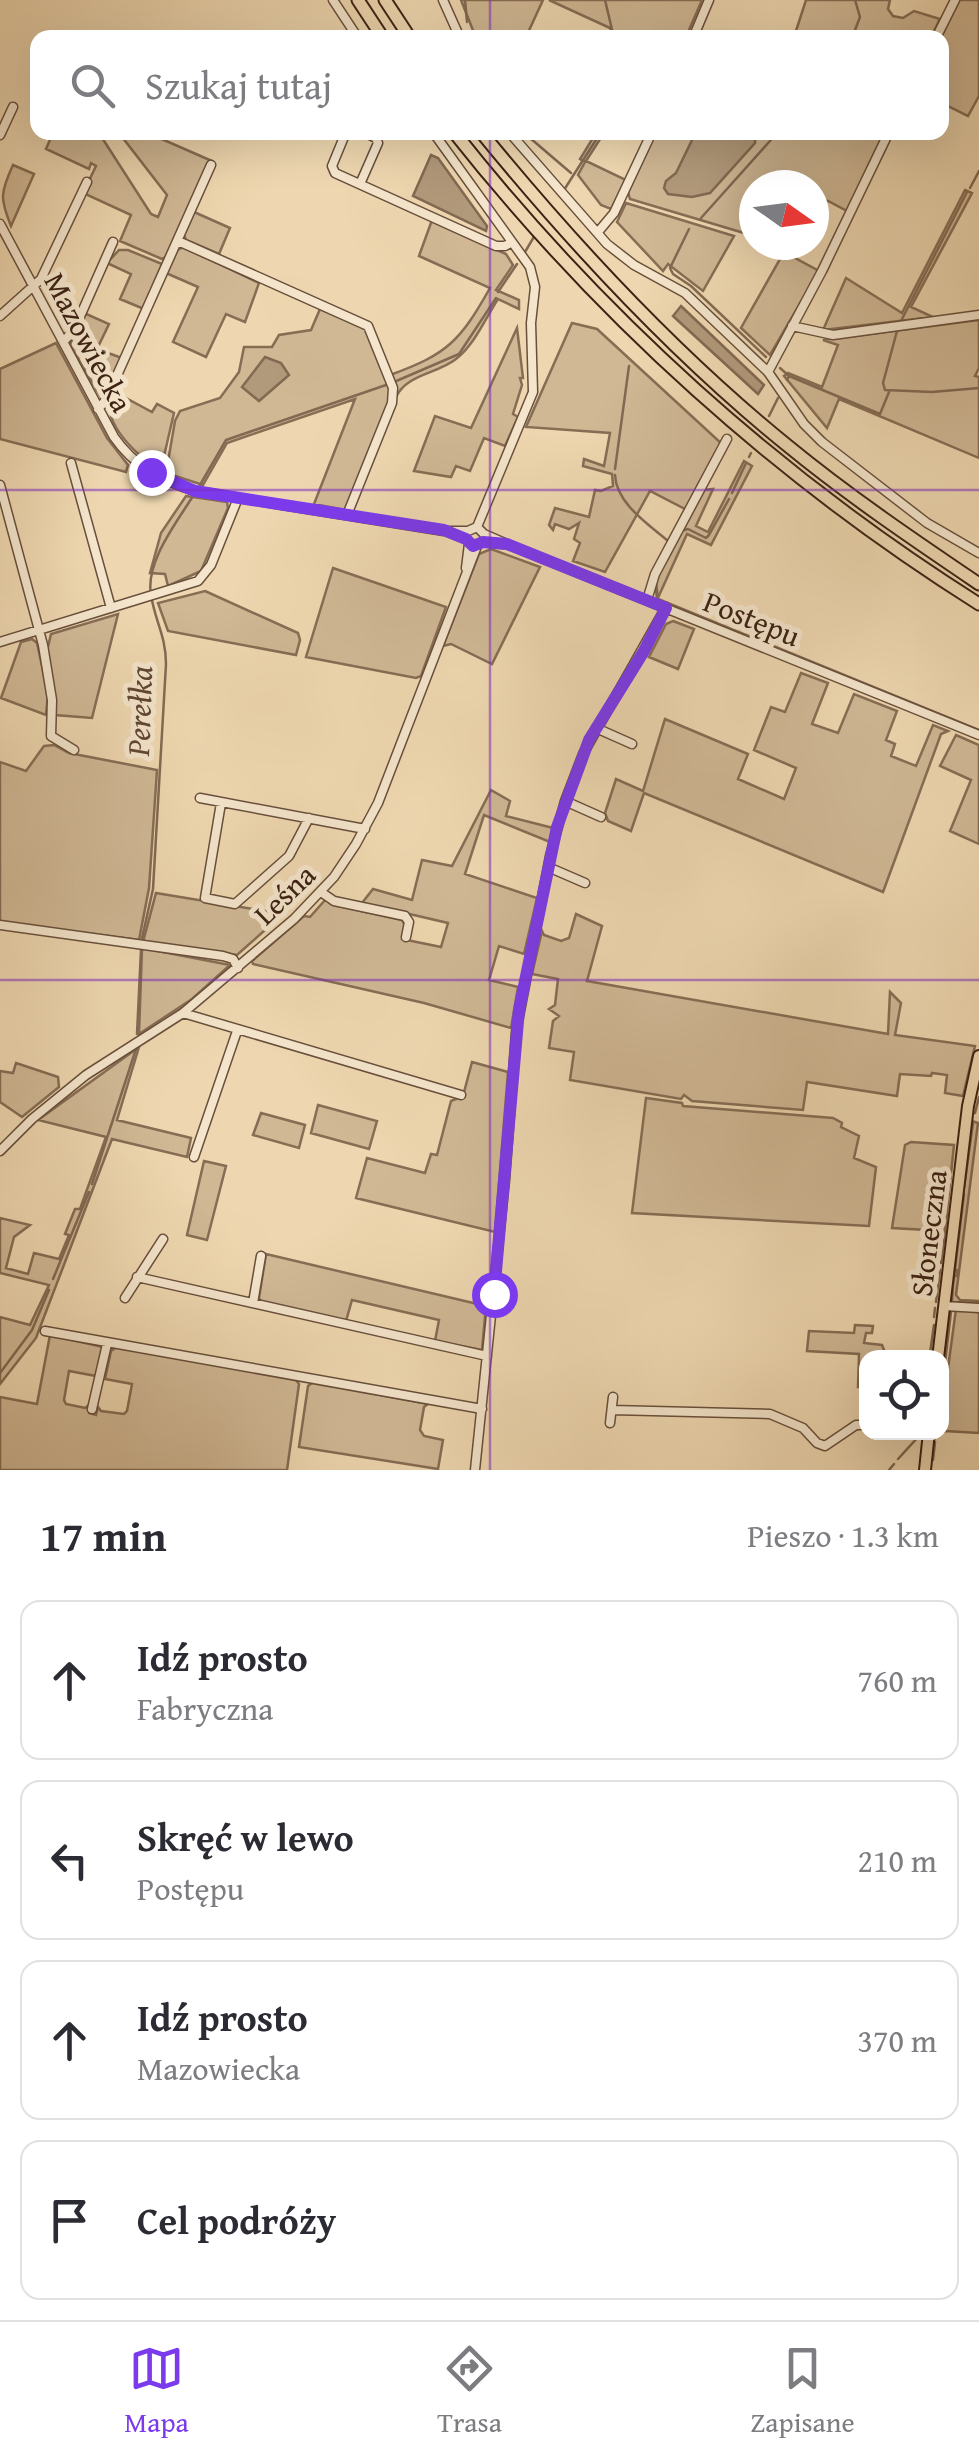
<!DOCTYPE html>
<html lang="pl">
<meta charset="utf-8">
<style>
body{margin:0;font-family:"Gentium Book Plus",serif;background:#f7f7f7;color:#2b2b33}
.controls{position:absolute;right:30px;bottom:30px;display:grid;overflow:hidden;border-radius:20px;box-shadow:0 10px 40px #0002}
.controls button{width:90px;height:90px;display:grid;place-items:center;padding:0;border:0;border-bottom:2px solid #e1e1e2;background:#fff;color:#2b2b33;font:50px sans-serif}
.compass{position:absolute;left:739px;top:170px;width:90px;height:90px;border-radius:50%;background:#fff;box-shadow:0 10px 40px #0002;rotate:104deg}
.stop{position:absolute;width:30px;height:30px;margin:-22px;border:8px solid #7c3aed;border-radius:50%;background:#fff}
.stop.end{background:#7c3aed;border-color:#fff;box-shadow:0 2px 10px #0008}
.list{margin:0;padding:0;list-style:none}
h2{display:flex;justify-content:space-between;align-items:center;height:130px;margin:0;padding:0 40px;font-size:42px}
h2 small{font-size:32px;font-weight:400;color:#7c7c81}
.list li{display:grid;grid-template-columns:65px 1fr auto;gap:30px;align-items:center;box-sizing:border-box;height:160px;margin:0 20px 20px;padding:0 20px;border:2px solid #e1e1e2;border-radius:20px}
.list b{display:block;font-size:38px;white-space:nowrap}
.list p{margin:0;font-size:32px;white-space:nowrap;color:#7c7c81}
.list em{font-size:32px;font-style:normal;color:#7c7c81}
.icon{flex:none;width:55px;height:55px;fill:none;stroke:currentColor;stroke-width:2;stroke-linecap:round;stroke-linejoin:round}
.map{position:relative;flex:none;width:979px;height:1470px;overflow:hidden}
.search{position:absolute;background:#fff;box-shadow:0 10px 40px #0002;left:30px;right:30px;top:30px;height:110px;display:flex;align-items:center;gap:25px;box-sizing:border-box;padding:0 35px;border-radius:20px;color:#7c7c81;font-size:38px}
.sheet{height:850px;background:#fff}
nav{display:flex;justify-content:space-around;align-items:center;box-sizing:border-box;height:140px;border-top:2px solid #e1e1e2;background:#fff;font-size:28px;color:#7c7c81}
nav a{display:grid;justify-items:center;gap:5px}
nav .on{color:#7c3aed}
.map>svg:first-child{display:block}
.green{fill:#d0b895;stroke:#866d54;stroke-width:2.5}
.water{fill:#b1997b;stroke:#826952;stroke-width:2.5}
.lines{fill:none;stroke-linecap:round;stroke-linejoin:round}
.stream{stroke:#826952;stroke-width:2.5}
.minor-casing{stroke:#684f3b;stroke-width:11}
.major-casing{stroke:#3c2214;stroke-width:14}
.highway-casing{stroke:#3c2214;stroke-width:15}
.minor{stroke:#f4e5cc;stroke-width:8}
.major{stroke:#eed7b0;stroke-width:10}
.highway{stroke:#eed7b0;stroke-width:11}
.route{stroke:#7c3aed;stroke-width:12}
.grid{fill:none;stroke:#7b2cbf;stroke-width:2.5;stroke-opacity:0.55}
.labels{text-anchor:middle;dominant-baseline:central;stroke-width:10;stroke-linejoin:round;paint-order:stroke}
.street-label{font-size:30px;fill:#3c2214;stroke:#f4e5cc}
.water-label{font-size:32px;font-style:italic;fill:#5f4633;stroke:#f4e5cc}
</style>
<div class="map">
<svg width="979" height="1470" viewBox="0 0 979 1470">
<rect width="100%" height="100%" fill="#eed7b0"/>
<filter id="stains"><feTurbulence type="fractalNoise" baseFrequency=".002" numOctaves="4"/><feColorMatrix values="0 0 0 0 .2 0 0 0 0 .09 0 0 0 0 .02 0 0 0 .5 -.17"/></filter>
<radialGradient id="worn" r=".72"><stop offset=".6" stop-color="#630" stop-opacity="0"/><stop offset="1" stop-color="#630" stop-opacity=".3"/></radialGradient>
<path class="green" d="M461,0H543L526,37L476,38Z
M549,0H702L686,37L613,38L610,28Z
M806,0H890L888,9L893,16L903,18L914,11L940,19L931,37H794Z
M957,0H979V96L968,116L942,103V38H939Z
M53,133H99L151,214L158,217L167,195L119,133H148L212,161L170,254L162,259L120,241L131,215L83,193L96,166L91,163L89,169L46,149Z
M596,133H604L586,161L626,180L611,209L601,205L578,175L585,162L580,159Z
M655,133H886L849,212L828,201L814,199V185H754V236L630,199L628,192Z
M13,165L34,174L11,226C0,199 0,193 13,165Z
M965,190L972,193L911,307L933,317L823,330L846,278L902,313Z
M626,203L734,236L703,291L668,264L663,271L617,222Z
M194,212L230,228L219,254L186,240L184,235Z
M432,220L506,254L513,265L496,290L519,300V309L498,299C485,319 475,344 456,359C437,374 407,374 396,397L390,375C448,354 460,341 490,288L419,256Z
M184,247L259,283L245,322L226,314L206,357L173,342L198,287L166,273L176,250Z
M119,250H128L162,264L144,309L120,299L131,274L107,263Z
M784,252L819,271L770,355L741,328Z
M320,309L365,328L390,386V403L345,510L314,504L355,399L227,443L203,485L166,473L175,421L180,411L220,398L239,372L244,347H272L279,335L311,330Z
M84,313L109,324L97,349L122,358L102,399L70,345Z
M979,320V368L975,376L979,377V458L839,399L827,428L784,376L788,373L822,387L838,345L823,340Z
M572,323L597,329L722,444L687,510L650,491L605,572L573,561L580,543L574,539L579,523L569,529L555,524L553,530L549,525L555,508L589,517L595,490L601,491L613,486L612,474L583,466L584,459L604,466L610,433L526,427Z
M517,328L523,378H520L522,385L513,414L518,417L505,446L484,438L470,471L456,466L451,477L414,471L435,416L471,428Z
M56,343L107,438L128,465L126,472L0,439V369Z
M113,391L152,412L157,404L174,413L161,469C138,458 110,430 108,403Z
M744,461L752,466L711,545L687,534L657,600L655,578L703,490L713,489L696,526L708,532Z
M186,496L227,502L228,508L201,571L168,586L165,574L150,573L161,533Z
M491,549L540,567L492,664L451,644L443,646L479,554Z
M333,568L446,607L421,676L416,678L306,657Z
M205,591L298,633L300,640L296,655L168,631L158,603Z
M118,614L92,718L55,715L46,655L51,634Z
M673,621L694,629L678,669L649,657L666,624Z
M32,639L37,643L48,694L46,715L1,698L21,642Z
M801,673L828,683L812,724L838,733L854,694L897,711L886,740L895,744L891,756L916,766L933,725L948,731L941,734L883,892L644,793L631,831L608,821L605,813L616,779L643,791L665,719L748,754L738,779L784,799L796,768L754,750L771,707L785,712Z
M956,735L979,745V844L950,831L971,780L940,766Z
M54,745L69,753L157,770L149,888L139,940L0,922V762L26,771L44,746Z
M491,790L510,801L506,816L553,828L550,842L484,815L465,874L537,898L524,954L499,946L489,980L518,987L511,1028L424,1003L253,964L252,961L304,916L310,917L326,899L331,904L402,920L405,925L402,939L441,947L448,923L362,903L373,889L412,900L422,860L452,866Z
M156,893L283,914L237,955L143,942Z
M576,914L602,926L587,981L888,1034L890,992L901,1003L895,1035L975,1046L963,1096L945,1093L947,1075L932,1073L931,1076L900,1074L897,1096L807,1082L803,1110L692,1101L684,1095L681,1099L570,1080L574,1052L549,1048L553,1021L559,1016L549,1009L555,1005L558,979L532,974L542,931L544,935L561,941L569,938Z
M142,948L230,965L192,999L139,1034Z
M139,1047L117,1120L191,1138L187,1157L112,1139L36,1338L0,1384V1317L30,1325L49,1285L0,1273V1218L30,1225L14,1237L6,1268L28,1274L34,1253L59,1259L69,1235L65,1234L75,1209H80L106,1137L38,1120Z
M472,1062L508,1072L495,1232L356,1198L367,1158L425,1173L431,1154L437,1155L451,1101L463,1096Z
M16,1063L58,1077L59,1087L22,1117L0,1102V1071L13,1073Z
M646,1098L682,1103L683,1106L833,1118L842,1123L841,1127L859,1136L854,1158L876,1167L869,1226L632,1213Z
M318,1105L377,1121L369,1149L311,1133Z
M261,1113L305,1125L299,1148L253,1135Z
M972,1121L978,1123L956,1295L960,1300L979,1301V1306L952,1304L953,1276H957V1270L953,1269Z
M911,1142L954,1145L945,1231L892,1228L905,1145Z
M204,1161L226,1166L207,1240L187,1235Z
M266,1254L486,1306L482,1350L435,1341L439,1320L352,1300L346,1321L261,1302L259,1298Z
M956,1309L979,1310V1433L945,1431L939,1435Z
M855,1325L873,1326L872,1333H866L864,1343L882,1345L886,1355L863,1361L861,1380L866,1381V1387H858L859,1354L807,1351L809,1331L854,1333Z
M50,1335L103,1347L96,1376L69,1371L64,1400L66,1404L85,1408L89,1405V1413L96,1415L98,1407L101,1411L124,1414L127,1411L132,1384L105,1379L111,1351L117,1347L295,1379L299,1384L287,1470H0V1397L37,1404Z
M313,1382L428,1404L424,1407L420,1430L424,1436L443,1440L438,1469L299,1447L308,1386Z"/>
<path class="water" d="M746,132L755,139V143L710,193L692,197L668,194L664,188L666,181L676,173L693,138Z
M431,155L438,158L487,226L486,231L413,196Z
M681,306L764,385L758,394L673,316Z
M265,357L281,363L289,375L259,401L242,387Z"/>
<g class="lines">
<path class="stream" d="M465,0L467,22
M605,0L614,38
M471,36V38
M852,38L860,17L855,0
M523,132L571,173
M970,188L979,171
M564,190L601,132
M701,218L778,132
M689,229L670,268L673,274L691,286L766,357
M525,252L535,235
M498,292L517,264
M901,321L967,192
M897,331L883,383L885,390L932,392L979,388
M780,368L788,375
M787,380L789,376L880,414L889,392
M394,382L459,354L496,298
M769,416L778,398
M749,457L751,453
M615,469L629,366
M615,475C616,503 648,524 668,541
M200,485L226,440L386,385
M732,493L746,463
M681,531L688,529L706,538L709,535L729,499
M656,583L658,599L979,730
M142,938L153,889L166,664C166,636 155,621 151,595C145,562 177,522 193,496
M137,1034L141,950
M975,1113L979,1097
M92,1184L136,1049
M964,1188L973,1123
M964,1194L951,1302L979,1303
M941,1263L945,1233
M53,1279L89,1192
M936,1302L940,1270
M934,1317L935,1308
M930,1353L934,1325
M0,1373L32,1330L49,1290
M942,1388L951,1312
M936,1435V1432
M898,1459L919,1436
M933,1460L935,1442
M889,1470L894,1464"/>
<g class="minor-casing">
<path id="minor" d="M333,0L358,38
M443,0L460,38
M693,38L709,0
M936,38L955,0
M346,132L332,166L335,173L496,246H505L512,242
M433,132L530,267L535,287L531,323L533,392L477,527
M509,132L607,244L634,265L685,293L768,372L804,424L822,442L927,523L979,553
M0,135L13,107
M360,184L378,143L376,138L364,132
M0,224L114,437C134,466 162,481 195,491L444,531H468L477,527L484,534L507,544L979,735
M598,232L614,213L652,132
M178,241L368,326L393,388L392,403L347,515
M0,316L41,279L87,182
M792,326L833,335L979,315
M64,341L74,330L113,242
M768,372L822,271L889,132
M98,409L106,400L211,165
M71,463L111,608
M0,485L43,645L52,700L51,736L74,750
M448,532L466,539
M483,542L503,544
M466,568L469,544
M647,600L655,574L727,439
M0,642L198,581L211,565L238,498
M596,728L632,744
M200,798L365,829
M565,801L601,817
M221,803L205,898L235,904L289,856L309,818
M548,867L585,883
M321,892L334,901L405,916L409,922L406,937
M0,925L223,956L233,959L238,968
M183,1013L461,1095
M0,1151L32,1119L86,1075L183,1013L294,919L334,877L356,844L378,803L477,546
M194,1157L237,1031
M137,1277L487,1356
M125,1298L163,1239
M253,1303L261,1256
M944,1306L979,1308
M45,1331L482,1409
M92,1409L107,1344
M612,1410L770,1414L803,1428L817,1443L825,1446L856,1425H866
M610,1423L613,1397
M475,1470L505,1180L516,1032L550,856L565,801L583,754L666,607"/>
</g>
<g class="major-casing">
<path id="major" d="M938,1358L968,1106L979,1056
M925,1470L929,1432"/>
</g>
<g class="highway-casing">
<path id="highway" d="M358,0L383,38
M385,0L410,38
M454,132C601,318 779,478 979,604
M481,132C574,246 674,354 788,446C849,496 914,540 979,584"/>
</g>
<use href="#minor" class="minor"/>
<use href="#major" class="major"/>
<use href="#highway" class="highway"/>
</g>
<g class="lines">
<path class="route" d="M151,472L195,491L444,530L466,539L473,546L483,542L507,544L666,608L644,651L589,740L557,827L519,1010L494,1294"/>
</g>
<path class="grid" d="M490,0V38M490,132V1470M0,490H979M0,980H979"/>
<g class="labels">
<g class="street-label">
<text transform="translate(89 342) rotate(62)">Mazowiecka</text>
<text transform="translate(752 618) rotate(22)">Postępu</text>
<text transform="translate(284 894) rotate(-44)">Leśna</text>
<text transform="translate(928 1233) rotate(-83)">Słoneczna</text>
</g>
<g class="water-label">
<text transform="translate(139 711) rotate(-88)">Perełka</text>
</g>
</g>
<rect width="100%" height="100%" filter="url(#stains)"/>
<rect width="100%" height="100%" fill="url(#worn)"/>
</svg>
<div class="controls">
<button><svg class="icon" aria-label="locate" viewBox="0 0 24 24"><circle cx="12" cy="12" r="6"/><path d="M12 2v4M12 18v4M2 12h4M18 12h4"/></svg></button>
</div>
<svg class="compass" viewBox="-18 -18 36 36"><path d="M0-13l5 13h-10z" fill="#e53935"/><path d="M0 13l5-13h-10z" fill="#7c7c81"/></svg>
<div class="stop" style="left:494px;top:1294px"></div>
<div class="stop end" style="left:151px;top:472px"></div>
<div class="search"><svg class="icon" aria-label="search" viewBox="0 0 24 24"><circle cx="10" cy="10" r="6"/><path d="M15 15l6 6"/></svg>Szukaj tutaj</div>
</div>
<section class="sheet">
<h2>17 min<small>Pieszo · 1.3 km</small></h2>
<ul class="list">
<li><svg class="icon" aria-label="ahead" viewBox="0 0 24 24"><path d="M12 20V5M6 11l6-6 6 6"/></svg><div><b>Idź prosto</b><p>Fabryczna</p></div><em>760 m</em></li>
<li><svg class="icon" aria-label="left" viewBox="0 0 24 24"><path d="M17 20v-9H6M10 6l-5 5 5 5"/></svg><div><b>Skręć w lewo</b><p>Postępu</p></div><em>210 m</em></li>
<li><svg class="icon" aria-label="ahead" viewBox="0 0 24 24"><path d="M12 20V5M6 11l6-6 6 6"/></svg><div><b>Idź prosto</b><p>Mazowiecka</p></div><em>370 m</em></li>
<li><svg class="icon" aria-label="arrive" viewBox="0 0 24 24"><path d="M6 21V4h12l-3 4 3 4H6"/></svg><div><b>Cel podróży</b></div></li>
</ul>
</section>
<nav>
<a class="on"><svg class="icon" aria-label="map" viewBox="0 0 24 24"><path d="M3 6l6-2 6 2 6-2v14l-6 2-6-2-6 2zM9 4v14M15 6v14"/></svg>Mapa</a>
<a><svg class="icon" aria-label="directions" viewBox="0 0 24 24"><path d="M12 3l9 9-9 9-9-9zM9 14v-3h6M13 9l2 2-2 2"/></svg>Trasa</a>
<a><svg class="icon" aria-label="saved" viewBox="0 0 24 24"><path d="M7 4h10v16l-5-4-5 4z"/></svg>Zapisane</a>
</nav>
